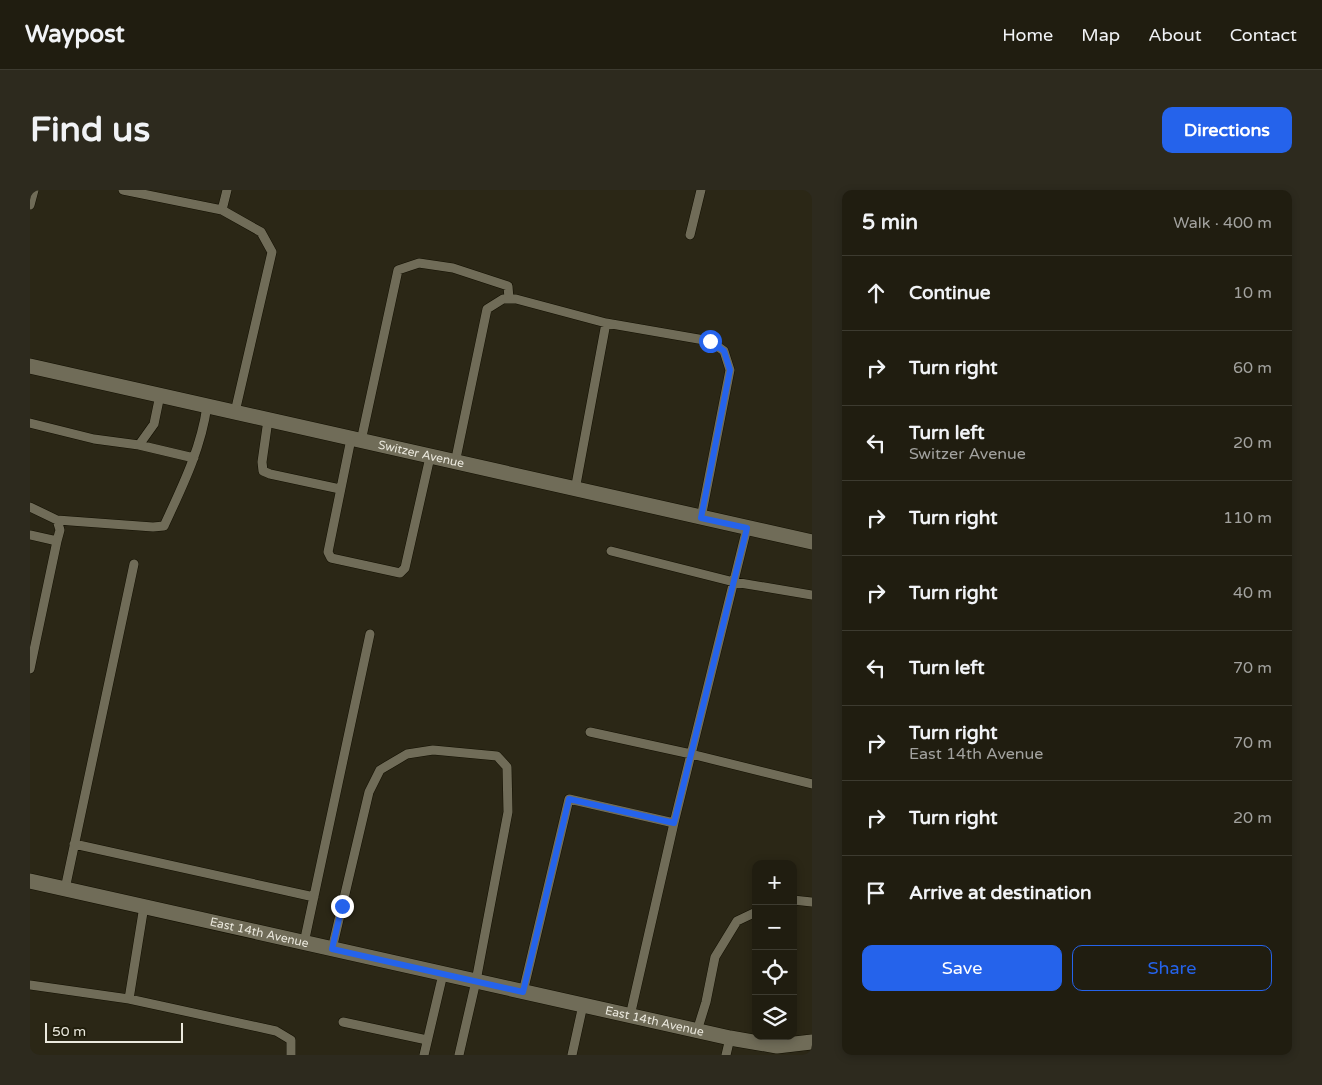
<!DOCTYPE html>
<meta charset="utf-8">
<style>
body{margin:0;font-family:"Varela Round",sans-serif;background:#2d2a1e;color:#f1f3f6}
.controls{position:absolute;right:15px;bottom:15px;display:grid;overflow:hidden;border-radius:10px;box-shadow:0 2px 8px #0003}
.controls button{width:45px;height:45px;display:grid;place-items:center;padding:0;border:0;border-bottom:1px solid #3d3b30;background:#201d10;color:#f1f3f6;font:25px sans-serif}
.scale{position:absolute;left:15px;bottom:12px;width:138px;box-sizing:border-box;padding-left:5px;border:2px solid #ebe9de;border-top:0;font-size:14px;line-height:18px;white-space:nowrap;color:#ebe9de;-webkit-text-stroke:4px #211e0c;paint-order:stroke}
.stop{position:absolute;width:15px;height:15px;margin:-11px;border:4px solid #2563eb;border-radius:50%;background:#fff}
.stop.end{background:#2563eb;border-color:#fff;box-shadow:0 1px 5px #0008}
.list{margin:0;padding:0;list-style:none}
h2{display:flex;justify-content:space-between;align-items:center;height:65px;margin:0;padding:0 20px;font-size:21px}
h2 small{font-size:16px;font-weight:400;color:#a2a29f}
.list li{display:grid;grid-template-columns:32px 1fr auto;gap:15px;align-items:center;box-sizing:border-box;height:75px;padding:0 20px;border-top:1px solid #3d3b30}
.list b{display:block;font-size:19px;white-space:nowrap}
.list p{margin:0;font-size:16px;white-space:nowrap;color:#a2a29f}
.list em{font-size:16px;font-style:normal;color:#a2a29f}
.actions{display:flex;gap:10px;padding:15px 20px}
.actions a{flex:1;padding:11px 0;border:1px solid #2563eb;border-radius:10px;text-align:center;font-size:18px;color:#2563eb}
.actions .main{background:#2563eb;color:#fff}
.icon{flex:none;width:28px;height:28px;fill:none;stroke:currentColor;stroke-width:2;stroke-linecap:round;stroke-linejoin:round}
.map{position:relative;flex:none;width:782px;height:865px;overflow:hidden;border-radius:10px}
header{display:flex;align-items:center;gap:30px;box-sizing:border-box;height:70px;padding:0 25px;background:#201d10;border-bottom:1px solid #3d3b30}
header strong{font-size:24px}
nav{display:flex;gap:28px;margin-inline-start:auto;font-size:18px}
.intro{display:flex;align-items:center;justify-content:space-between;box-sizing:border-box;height:120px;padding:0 30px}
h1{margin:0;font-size:35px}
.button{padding:12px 22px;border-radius:10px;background:#2563eb;color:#fff;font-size:18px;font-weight:700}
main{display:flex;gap:30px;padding:0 30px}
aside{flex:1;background:#201d10;border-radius:10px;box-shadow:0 2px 8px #0003}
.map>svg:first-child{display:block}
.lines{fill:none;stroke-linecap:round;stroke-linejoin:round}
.lane-casing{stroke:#131002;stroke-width:10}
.street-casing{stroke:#131002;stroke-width:16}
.lane{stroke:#706c58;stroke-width:9}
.street{stroke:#706c58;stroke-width:15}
.route{stroke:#2563eb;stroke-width:6}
.labels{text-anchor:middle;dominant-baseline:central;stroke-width:5;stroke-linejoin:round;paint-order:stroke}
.street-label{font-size:12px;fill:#ebe9de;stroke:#211e0c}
</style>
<header>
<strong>Waypost</strong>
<nav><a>Home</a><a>Map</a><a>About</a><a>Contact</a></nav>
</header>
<div class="intro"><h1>Find us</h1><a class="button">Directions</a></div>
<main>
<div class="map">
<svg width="782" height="865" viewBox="0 0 782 865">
<rect width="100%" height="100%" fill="#2b2716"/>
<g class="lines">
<g class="lane-casing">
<path id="lane" d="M93,0L192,20L231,42L242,62L205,222
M0,15L4,0
M192,20L197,0
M660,45L671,0
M238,230L232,272L233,281L240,284L310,299
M0,233L64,249L109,255L124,234L130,205
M321,249L298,362L301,368L370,383L375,378L400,267
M331,251L368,80L389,73L423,78L478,96L479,109
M109,255L164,268
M425,273L457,119L473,109H486L576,133
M545,300L576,133L680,151L694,161L700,180L671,328
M0,317L27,330L30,340L27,351
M27,330L123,337L134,336C152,297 171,259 177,216
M0,345L27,351L0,479
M581,361L704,392L782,405
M560,542L661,564L782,594
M644,633L717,338
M44,654L284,707
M35,699L104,374
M763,710L782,712
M114,716L99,809L246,841L261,850V865
M274,753L340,444
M302,759L339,602L350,580L377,564L403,560L467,566L477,577L478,622L446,791L429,865
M0,795L99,809
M493,802L539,609L644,633L600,826
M313,832L397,850
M667,841L676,812L685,767L707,731L726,722
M394,865L413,784
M542,865L553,815
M696,865L700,848"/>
</g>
<g class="street-casing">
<g id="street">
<path id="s1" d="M0,176L782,352"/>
<path id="s2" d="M0,691L700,848L747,856L782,852"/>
</g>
</g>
<use href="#lane" class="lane"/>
<use href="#street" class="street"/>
</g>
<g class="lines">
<path class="route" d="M312,716L302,759L493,802L539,609L644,633L717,338L671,328L700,180L694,161L680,151"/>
</g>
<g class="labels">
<g class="street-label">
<text stroke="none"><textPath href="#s1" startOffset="401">Switzer Avenue</textPath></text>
<text stroke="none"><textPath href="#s2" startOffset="235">East 14th Avenue</textPath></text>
<text stroke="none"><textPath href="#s2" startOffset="640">East 14th Avenue</textPath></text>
</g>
</g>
</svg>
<div class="controls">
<button>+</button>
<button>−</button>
<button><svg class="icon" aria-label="locate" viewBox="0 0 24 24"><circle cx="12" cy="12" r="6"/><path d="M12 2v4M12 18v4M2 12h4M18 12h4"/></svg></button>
<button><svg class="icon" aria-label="layers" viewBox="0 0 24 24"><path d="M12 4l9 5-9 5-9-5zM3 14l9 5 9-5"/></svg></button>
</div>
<div class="scale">50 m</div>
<div class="stop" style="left:680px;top:151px"></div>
<div class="stop end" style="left:312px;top:716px"></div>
</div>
<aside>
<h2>5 min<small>Walk · 400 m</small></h2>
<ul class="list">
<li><svg class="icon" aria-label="ahead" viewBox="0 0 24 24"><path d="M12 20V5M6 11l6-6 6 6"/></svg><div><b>Continue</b></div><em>10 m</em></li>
<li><svg class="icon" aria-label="right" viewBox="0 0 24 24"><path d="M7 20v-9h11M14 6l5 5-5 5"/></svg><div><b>Turn right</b></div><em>60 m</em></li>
<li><svg class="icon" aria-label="left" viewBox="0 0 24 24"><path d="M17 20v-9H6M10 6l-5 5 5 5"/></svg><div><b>Turn left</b><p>Switzer Avenue</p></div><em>20 m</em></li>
<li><svg class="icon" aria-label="right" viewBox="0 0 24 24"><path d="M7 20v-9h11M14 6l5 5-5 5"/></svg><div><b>Turn right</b></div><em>110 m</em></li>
<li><svg class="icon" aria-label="right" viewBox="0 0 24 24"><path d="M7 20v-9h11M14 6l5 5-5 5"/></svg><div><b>Turn right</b></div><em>40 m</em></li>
<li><svg class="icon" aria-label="left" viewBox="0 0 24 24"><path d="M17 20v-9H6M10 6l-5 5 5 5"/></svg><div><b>Turn left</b></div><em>70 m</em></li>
<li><svg class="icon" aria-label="right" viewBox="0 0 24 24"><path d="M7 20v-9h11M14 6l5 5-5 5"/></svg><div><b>Turn right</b><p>East 14th Avenue</p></div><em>70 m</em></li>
<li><svg class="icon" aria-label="right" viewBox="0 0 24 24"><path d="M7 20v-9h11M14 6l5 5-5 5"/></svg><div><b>Turn right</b></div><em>20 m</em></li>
<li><svg class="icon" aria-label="arrive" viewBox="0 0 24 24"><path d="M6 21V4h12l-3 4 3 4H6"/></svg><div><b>Arrive at destination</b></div></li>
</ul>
<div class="actions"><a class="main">Save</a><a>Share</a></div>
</aside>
</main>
